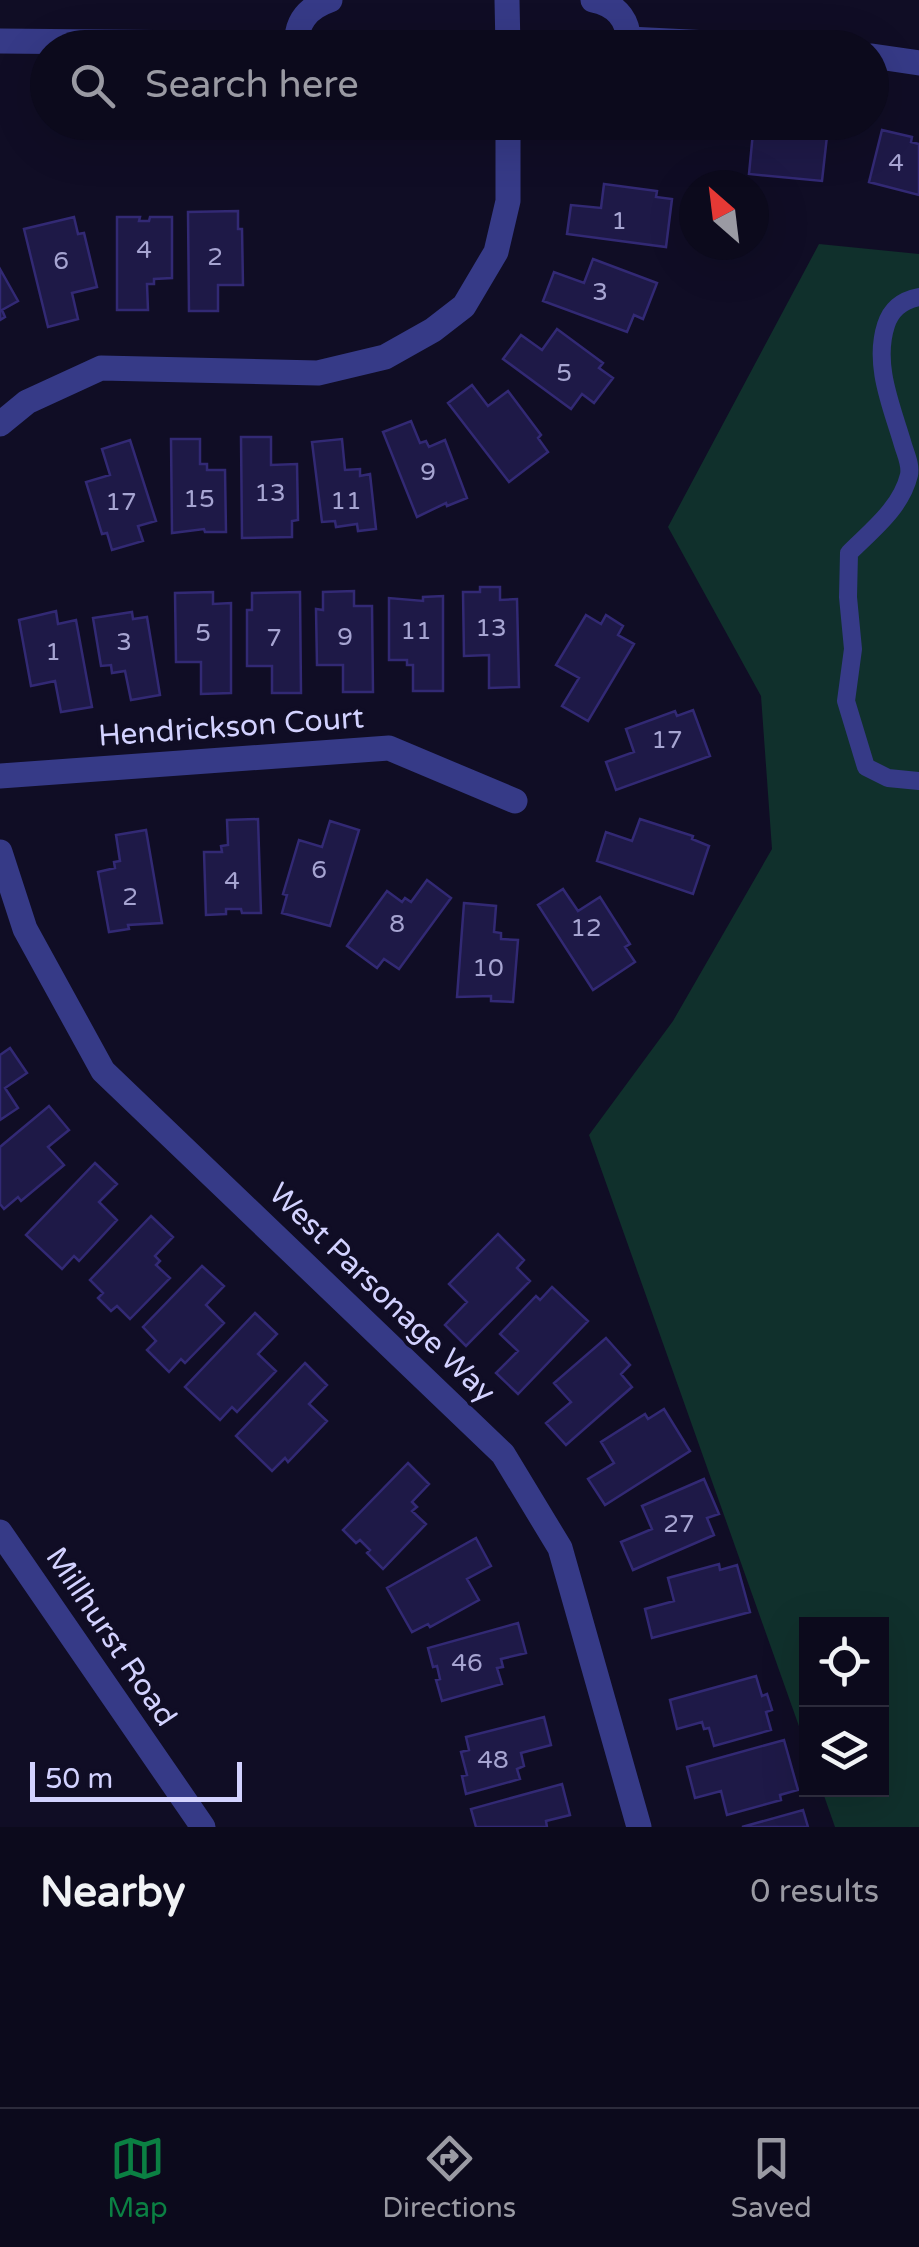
<!DOCTYPE html>
<style>
body{margin:0;font-family:"Varela Round",sans-serif;background:#151325;color:#f1f3f6}
.controls{position:absolute;right:30px;bottom:30px;display:grid;overflow:hidden;border-radius:0px;box-shadow:0 10px 40px #0002}
.controls button{width:90px;height:90px;display:grid;place-items:center;padding:0;border:0;border-bottom:2px solid #2c2b3b;background:#0c0a1c;color:#f1f3f6;font:50px sans-serif}
.compass{position:absolute;left:679px;top:170px;width:90px;height:90px;border-radius:50%;background:#0c0a1c;box-shadow:0 10px 40px #0002;rotate:332deg}
.scale{position:absolute;left:30px;bottom:25px;width:212px;box-sizing:border-box;padding-left:10px;border:5px solid #d3d2ff;border-top:0;font-size:28px;line-height:35px;white-space:nowrap;color:#d3d2ff;-webkit-text-stroke:8px #100d25;paint-order:stroke}
.list{margin:0;padding:0;list-style:none}
h2{display:flex;justify-content:space-between;align-items:center;height:130px;margin:0;padding:0 40px;font-size:42px}
h2 small{font-size:32px;font-weight:400;color:#9a9aa3}
.icon{flex:none;width:55px;height:55px;fill:none;stroke:currentColor;stroke-width:2;stroke-linecap:round;stroke-linejoin:round}
.map{position:relative;flex:none;width:919px;height:1827px;overflow:hidden}
.search{position:absolute;background:#0c0a1c;box-shadow:0 10px 40px #0002;left:30px;right:30px;top:30px;height:110px;display:flex;align-items:center;gap:25px;box-sizing:border-box;padding:0 35px;border-radius:55px;color:#9a9aa3;font-size:38px}
.sheet{height:280px;background:#0c0a1c}
nav{display:flex;justify-content:space-around;align-items:center;box-sizing:border-box;height:140px;border-top:2px solid #2c2b3b;background:#0c0a1c;font-size:28px;color:#9a9aa3}
nav a{display:grid;justify-items:center;gap:5px}
nav .on{color:#0b8043}
.map>svg:first-child{display:block}
.green{fill:#10302c}
.building{fill:#1e1947;stroke:#322974;stroke-width:2.5}
.lines{fill:none;stroke-linecap:round;stroke-linejoin:round}
.service{stroke:#363a87;stroke-width:18}
.minor{stroke:#363a87;stroke-width:25}
.tertiary{stroke:#363a87;stroke-width:25}
.labels{text-anchor:middle;dominant-baseline:central;stroke-width:8;stroke-linejoin:round;paint-order:stroke}
.number-label{font-size:25px;fill:#a6a4d1}
.street-label{font-size:30px;fill:#d3d2ff;stroke:#100d25}
</style>
<div class="map">
<svg width="919" height="1827" viewBox="0 0 919 1827">
<rect width="100%" height="100%" fill="#100d25"/>
<path class="green" d="M819,244L919,254V1827H835L822,1790H882V1624H806V1746L589,1135L673,1021L772,849L761,696L668,527Z"/>
<path class="building" d="M754,122H802V125L813,126L812,134L827,136L822,181L749,174Z
M882,130L912,137L911,142L919,144V195L869,182Z
M604,184L657,191L656,197L672,199L666,247L567,234L571,205L601,208Z
M238,211V229H242L243,285H218V311H189L188,212Z
M74,217L78,234L84,233L97,287L72,293L78,319L48,327L24,229Z
M117,217H140L139,221H149L150,217H172V278L154,279V284H147L148,310H117Z
M593,259L657,283L643,319L634,315L627,332L543,301L554,272L584,283Z
M0,269L18,301L2,310L5,317L0,320Z
M557,329L603,363L599,368L613,378L594,403L582,394L571,409L503,359L521,335L542,350Z
M472,385L488,406L508,391L541,435L538,438L548,452L509,482L448,403Z
M411,421L420,443L426,441L429,447L445,440L467,498L447,506L446,503L417,517L383,432Z
M241,437H271V465L297,464L298,520L292,521V537L242,538Z
M171,439H200V464H207V470H225L226,532H205L204,529L172,533Z
M342,439L345,470L360,469V476L370,474L376,529L358,531L357,524L336,527L335,521L322,522L312,442Z
M130,440L156,521L138,526L143,541L112,550L107,533L102,534L86,482L110,475L102,449Z
M480,587H500V600L517,599L519,687L489,688V655L464,656L463,592H480Z
M354,591V606H372L373,692H343V665H317L316,609L323,610V592Z
M213,592V604L231,603V693L201,694V662H176L175,593Z
M300,592L301,693H272V666H247V610H252V593Z
M443,596V691H413V665H407V660H389V598L423,601V597Z
M56,611L58,624L76,620L92,707L61,712L55,681L31,686L19,620Z
M132,612L133,619L147,617L160,695L131,700L125,671L112,673L111,665L101,666L93,618Z
M586,615L601,624L606,615L623,626L618,635L634,644L588,721L562,706L579,678L556,665Z
M693,710L710,756L616,790L606,762L634,752L626,729L675,711L677,716Z
M258,819L261,913H242L241,909H226V914L206,915L204,852H222L221,846L228,845L227,820Z
M640,819L693,836L692,839L709,846L693,894L597,861L606,832L632,841Z
M330,821L359,830L330,926L282,913L287,895L283,894L299,840L322,847Z
M146,830L162,923L128,925L129,929L109,932L98,872L115,868L114,862L120,861L116,835Z
M427,880L451,898L399,969L384,959L377,968L347,946L387,891L402,902L405,898L411,902Z
M563,889L578,911L600,897L630,944L625,947L635,962L593,990L538,905Z
M464,903L496,906L494,932L501,933V939L518,940L513,1002L491,1001V996L457,997Z
M10,1048L27,1073L5,1088L18,1108L0,1120V1055Z
M49,1106L69,1130L48,1147L64,1165L21,1201L18,1197L4,1209L0,1204V1147Z
M95,1163L117,1184L99,1202L117,1220L79,1261L74,1256L62,1269L26,1235Z
M151,1216L173,1237L155,1256L160,1261L156,1265L170,1278L130,1319L117,1306L111,1311L98,1298L103,1293L90,1280Z
M498,1234L524,1260L517,1268L530,1281L466,1346L445,1325L467,1302L449,1284Z
M202,1266L224,1286L206,1305L224,1323L185,1363L181,1359L169,1372L147,1350L156,1341L143,1327Z
M552,1287L588,1321L518,1394L496,1373L518,1351L500,1334L536,1296L540,1300Z
M255,1313L277,1334L258,1354L276,1371L237,1412L232,1407L220,1420L185,1387Z
M606,1338L630,1365L621,1374L632,1387L566,1445L546,1423L571,1402L554,1383Z
M305,1363L327,1385L309,1404L327,1421L288,1462L285,1458L272,1471L236,1436Z
M664,1409L690,1451L605,1505L588,1479L614,1463L601,1442L645,1414L648,1419Z
M408,1463L429,1484L412,1502L417,1507L412,1511L426,1524L383,1569L367,1553L370,1550L360,1540L356,1543L343,1530Z
M704,1479L719,1514L707,1518L714,1535L633,1570L621,1542L652,1529L642,1506Z
M476,1538L491,1566L467,1579L479,1600L430,1627L428,1624L412,1632L387,1588Z
M719,1564L720,1570L737,1565L750,1612L652,1638L645,1609L674,1601L668,1578Z
M518,1623L526,1653L501,1659L503,1667L497,1668L502,1684L442,1701L436,1680L440,1679L437,1666L433,1667L428,1648Z
M756,1676L762,1696L767,1694L772,1710L766,1712L771,1730L714,1746L709,1728L704,1729L702,1722L677,1729L670,1700Z
M544,1717L551,1745L521,1753L524,1766L517,1769L520,1779L466,1794L462,1776L467,1775L461,1752L469,1750L466,1737Z
M784,1740L798,1790L780,1795L781,1800L727,1815L721,1791L695,1798L687,1767Z
M562,1784L570,1815L546,1821L547,1827H476L471,1809Z
M803,1810L808,1827H742Z"/>
<g class="lines">
<path class="service" d="M919,297C903,300 891,309 886,325C873,365 892,407 903,445C906,455 911,465 909,475C901,508 872,530 849,553L848,597L853,649L846,701L866,767L888,778L919,781"/>
<path class="minor" d="M507,0L508,48
M593,0C618,5 631,22 628,48
M629,39L811,48
M0,41L296,44
M297,48C295,23 307,8 330,0
M872,56L919,63
M0,424L27,402L101,368L318,373L385,357L433,330L464,306L496,252L508,201V122
M0,776L389,748L515,801
M0,852L25,929L103,1071L503,1454L560,1548L639,1827"/>
<path class="tertiary" d="M0,1532L203,1827"/>
</g>
<g class="labels">
<g class="number-label">
<text x="896" y="163">4</text>
<text x="619" y="221">1</text>
<text x="144" y="250">4</text>
<text x="215" y="257">2</text>
<text x="61" y="261">6</text>
<text x="600" y="292">3</text>
<text x="564" y="373">5</text>
<text x="428" y="472">9</text>
<text x="270" y="493">13</text>
<text x="199" y="499">15</text>
<text x="346" y="501">11</text>
<text x="121" y="502">17</text>
<text x="491" y="628">13</text>
<text x="416" y="631">11</text>
<text x="203" y="633">5</text>
<text x="345" y="637">9</text>
<text x="274" y="638">7</text>
<text x="124" y="642">3</text>
<text x="53" y="652">1</text>
<text x="667" y="740">17</text>
<text x="319" y="870">6</text>
<text x="232" y="881">4</text>
<text x="130" y="897">2</text>
<text x="397" y="924">8</text>
<text x="586" y="928">12</text>
<text x="488" y="968">10</text>
<text x="679" y="1524">27</text>
<text x="467" y="1663">46</text>
<text x="493" y="1760">48</text>
</g>
<g class="street-label">
<text transform="translate(231 727) rotate(-4)">Hendrickson Court</text>
<text transform="translate(382 1293) rotate(44)">West Parsonage Way</text>
<text transform="translate(111 1637) rotate(56)">Millhurst Road</text>
</g>
</g>
</svg>
<div class="controls">
<button><svg class="icon" aria-label="locate" viewBox="0 0 24 24"><circle cx="12" cy="12" r="6"/><path d="M12 2v4M12 18v4M2 12h4M18 12h4"/></svg></button>
<button><svg class="icon" aria-label="layers" viewBox="0 0 24 24"><path d="M12 4l9 5-9 5-9-5zM3 14l9 5 9-5"/></svg></button>
</div>
<svg class="compass" viewBox="-18 -18 36 36"><path d="M0-13l5 13h-10z" fill="#e53935"/><path d="M0 13l5-13h-10z" fill="#9a9aa3"/></svg>
<div class="scale">50 m</div>
<div class="search"><svg class="icon" aria-label="search" viewBox="0 0 24 24"><circle cx="10" cy="10" r="6"/><path d="M15 15l6 6"/></svg>Search here</div>
</div>
<section class="sheet">
<h2>Nearby<small>0 results</small></h2>
<ul class="list">
</ul>
</section>
<nav>
<a class="on"><svg class="icon" aria-label="map" viewBox="0 0 24 24"><path d="M3 6l6-2 6 2 6-2v14l-6 2-6-2-6 2zM9 4v14M15 6v14"/></svg>Map</a>
<a><svg class="icon" aria-label="directions" viewBox="0 0 24 24"><path d="M12 3l9 9-9 9-9-9zM9 14v-3h6M13 9l2 2-2 2"/></svg>Directions</a>
<a><svg class="icon" aria-label="saved" viewBox="0 0 24 24"><path d="M7 4h10v16l-5-4-5 4z"/></svg>Saved</a>
</nav>
